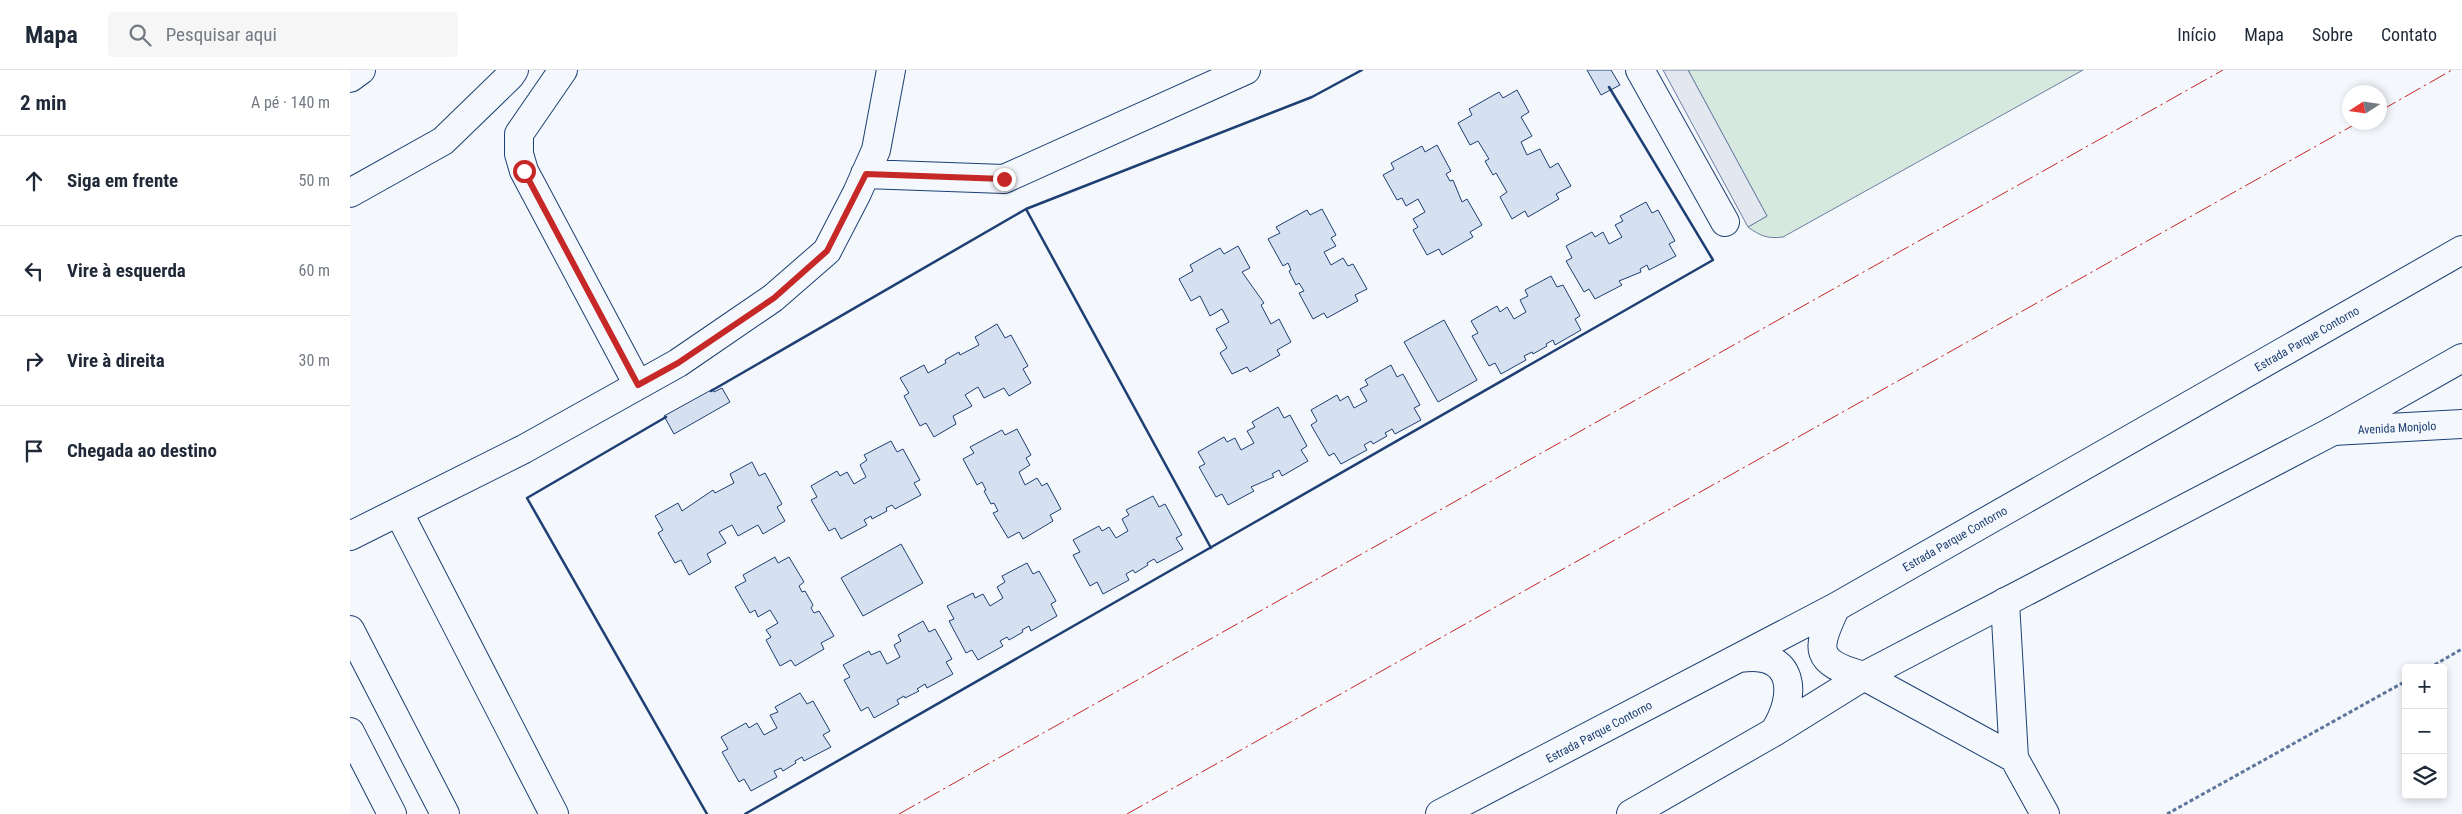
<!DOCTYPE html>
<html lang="pt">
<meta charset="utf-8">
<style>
body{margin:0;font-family:"Roboto Condensed",sans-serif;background:#f6f6f7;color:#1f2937}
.controls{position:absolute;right:15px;bottom:15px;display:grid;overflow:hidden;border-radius:5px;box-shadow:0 2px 8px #0003}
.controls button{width:45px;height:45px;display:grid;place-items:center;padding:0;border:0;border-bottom:1px solid #e0e1e3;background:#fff;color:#1f2937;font:25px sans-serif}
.compass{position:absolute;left:1992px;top:15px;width:45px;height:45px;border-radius:50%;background:#fff;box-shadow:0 2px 8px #0003;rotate:258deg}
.stop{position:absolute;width:15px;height:15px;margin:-11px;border:4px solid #c62828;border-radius:50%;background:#fff}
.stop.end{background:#c62828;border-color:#fff;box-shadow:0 1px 5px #0008}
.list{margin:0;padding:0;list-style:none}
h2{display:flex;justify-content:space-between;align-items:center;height:65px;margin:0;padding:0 20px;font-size:21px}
h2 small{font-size:16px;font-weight:400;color:#747a83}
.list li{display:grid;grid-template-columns:32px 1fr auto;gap:15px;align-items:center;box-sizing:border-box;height:90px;padding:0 20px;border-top:1px solid #e0e1e3}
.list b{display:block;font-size:19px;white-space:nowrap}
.list em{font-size:16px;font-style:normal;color:#747a83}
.icon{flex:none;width:28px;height:28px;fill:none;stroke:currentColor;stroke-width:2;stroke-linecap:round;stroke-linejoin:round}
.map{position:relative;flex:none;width:2112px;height:744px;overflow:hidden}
header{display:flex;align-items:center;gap:30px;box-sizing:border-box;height:70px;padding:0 25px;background:#fff;border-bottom:1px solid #e0e1e3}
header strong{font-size:24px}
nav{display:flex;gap:28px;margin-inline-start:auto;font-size:18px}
.search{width:350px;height:45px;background:#f6f6f7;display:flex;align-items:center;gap:12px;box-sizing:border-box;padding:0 18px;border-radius:5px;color:#747a83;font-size:19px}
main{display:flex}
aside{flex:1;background:#fff}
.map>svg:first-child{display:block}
.green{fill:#d7e8df;stroke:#687fa3}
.parking{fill:#e3e8f0;stroke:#687fa3}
.building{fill:#d5e0f0;stroke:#1d3f73}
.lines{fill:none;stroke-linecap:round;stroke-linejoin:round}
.minor-casing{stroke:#1d3f73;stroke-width:30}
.major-casing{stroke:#1d3f73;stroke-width:30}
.highway-casing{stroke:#1d3f73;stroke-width:30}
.path{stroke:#5e769c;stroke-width:3;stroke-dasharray:4 2.5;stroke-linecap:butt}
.minor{stroke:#f4f7fb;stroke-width:28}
.major{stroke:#f4f7fb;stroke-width:28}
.highway{stroke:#f4f7fb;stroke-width:28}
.wall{stroke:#1d3f73;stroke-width:2.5}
.power{stroke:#c62828;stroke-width:1;stroke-dasharray:18 4 2.5 4;stroke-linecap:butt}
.route{stroke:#c62828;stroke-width:6}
.labels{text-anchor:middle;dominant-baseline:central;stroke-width:4;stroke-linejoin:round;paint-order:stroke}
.street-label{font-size:12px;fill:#1d3f73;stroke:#f4f7fb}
</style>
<header>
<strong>Mapa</strong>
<div class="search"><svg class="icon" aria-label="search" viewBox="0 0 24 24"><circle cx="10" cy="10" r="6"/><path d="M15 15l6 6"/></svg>Pesquisar aqui</div>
<nav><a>Início</a><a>Mapa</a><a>Sobre</a><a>Contato</a></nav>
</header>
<main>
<aside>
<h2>2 min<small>A pé · 140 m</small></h2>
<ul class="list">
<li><svg class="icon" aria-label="ahead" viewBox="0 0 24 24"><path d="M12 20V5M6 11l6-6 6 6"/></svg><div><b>Siga em frente</b></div><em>50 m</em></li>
<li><svg class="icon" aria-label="left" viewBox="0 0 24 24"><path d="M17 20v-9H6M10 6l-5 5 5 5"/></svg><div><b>Vire à esquerda</b></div><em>60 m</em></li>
<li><svg class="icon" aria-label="right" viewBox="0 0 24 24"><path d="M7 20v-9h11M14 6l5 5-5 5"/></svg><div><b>Vire à direita</b></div><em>30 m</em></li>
<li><svg class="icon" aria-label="arrive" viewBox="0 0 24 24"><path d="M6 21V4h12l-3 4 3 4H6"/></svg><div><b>Chegada ao destino</b></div></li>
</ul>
</aside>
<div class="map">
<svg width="2112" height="744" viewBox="0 0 2112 744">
<rect width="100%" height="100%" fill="#f4f7fb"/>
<path class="green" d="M1338,0H1733L1433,167C1418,169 1410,166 1398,157L1417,146Z"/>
<path class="parking" d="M1313,0H1338L1417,146L1398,157Z"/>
<path class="building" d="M1237,0H1261L1270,15L1251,25Z
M1167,20L1179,42L1171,47L1182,66L1171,72L1177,85L1190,79L1200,98L1208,93L1221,116L1206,124L1209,129L1178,147L1175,141L1162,149L1150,127L1157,122L1146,103L1143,105L1135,91L1139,89L1128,71L1120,75L1108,53L1122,45L1119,39L1149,22L1153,28Z
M1087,75L1101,101L1096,104L1100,111L1103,110L1112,132L1117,129L1132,155L1120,162L1123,167L1092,185L1089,179L1077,185L1063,160L1068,157L1063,149L1075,142L1068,129L1056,136L1052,128L1047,130L1033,105L1044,99L1041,93L1072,76L1075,82Z
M1296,132L1302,143L1308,140L1325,171L1319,174L1326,186L1299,200L1297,195L1290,199L1291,202L1269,211L1272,215L1245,229L1239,219L1234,222L1216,191L1222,188L1216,176L1242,162L1245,167L1253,162L1259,174L1272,167L1265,155L1273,151L1270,146Z
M972,139L986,165L981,168L986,176L974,182L981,195L993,188L998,196L1003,194L1017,219L1005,225L1008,231L977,248L974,243L963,249L949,223L954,221L949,213L946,215L939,201L941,200L938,193L933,196L918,169L930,163L926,157L957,140L960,145Z
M888,176L900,198L892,202L914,233L911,235L921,254L929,249L941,272L927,280L930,285L900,302L897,297L882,304L870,283L877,278L866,259L879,252L872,239L860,246L850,226L841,231L829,209L843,201L840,195L870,178L874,184Z
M1201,206L1207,217L1213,215L1230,246L1225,249L1231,260L1205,275L1203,270L1196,274L1197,276L1183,284L1182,282L1174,286L1176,290L1151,304L1145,293L1139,296L1122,266L1128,263L1121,251L1147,236L1150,242L1157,237L1164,249L1176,242L1170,230L1178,226L1175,220Z
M1094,250L1127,310L1088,332L1054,272Z
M647,254L655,268L661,265L678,296L673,299L681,313L659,326L654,318L634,328L628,317L615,325L622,336L603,346L606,354L584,367L576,353L570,356L554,326L559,323L550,308L574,295L578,303L596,293L595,290L609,282L610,285L629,275L625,267Z
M1041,295L1047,307L1053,304L1070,335L1064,338L1071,350L1045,364L1042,359L1035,363L1037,366L1023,374L1021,371L1014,375L1017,380L991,394L984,383L979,386L961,355L967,351L961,340L987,325L990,331L998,326L1004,338L1017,331L1010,319L1018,315L1015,310Z
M372,318L380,332L324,364L314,346L363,319L364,322Z
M928,337L934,348L940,345L957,376L951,380L958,391L932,406L929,400L922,404L924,407L901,417L904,421L878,435L872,424L866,427L849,397L855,394L848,382L874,367L877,372L885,368L891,380L904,373L897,361L905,357L902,352Z
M667,359L681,385L676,388L680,395L669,402L675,415L687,408L692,416L697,413L711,439L700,445L703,451L673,469L669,462L658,468L643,443L648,441L644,433L641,434L634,421L636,420L632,412L627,415L613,389L624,383L620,377L652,360L655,365Z
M541,371L547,382L553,379L570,410L564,413L571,425L545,439L542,435L536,438L537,441L522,449L521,446L514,450L517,455L491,469L485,458L479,461L461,430L467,427L461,416L487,401L490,406L497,402L504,414L516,407L510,395L517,390L514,385Z
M402,392L409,406L415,403L432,434L427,437L435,451L413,464L408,455L388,466L382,455L369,462L376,473L357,484L361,492L339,505L331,490L325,493L308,463L313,460L305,446L328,433L332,441L363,420L365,423L384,413L380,404Z
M803,426L809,437L815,434L832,465L826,468L833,479L807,493L804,489L797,493L798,495L785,503L783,500L776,504L779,510L753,524L747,512L740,516L723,485L730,482L723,470L749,456L752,461L759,457L766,468L778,461L772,449L779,445L776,440Z
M551,474L573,513L513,546L491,508Z
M425,487L428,493L439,487L454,512L449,516L452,522L455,521L463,535L461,538L464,543L469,541L484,566L471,573L474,579L445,596L441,590L430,596L416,570L421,567L416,560L428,553L420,540L408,547L405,540L400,543L385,517L396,511L393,505Z
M677,493L683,504L689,501L706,531L701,534L707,546L681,561L679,556L672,560L673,562L659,570L657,567L650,571L653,576L628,590L622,580L616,583L599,551L604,549L597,536L623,523L625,528L633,524L640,536L653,528L647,517L655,512L652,506Z
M573,551L579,562L585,559L602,589L596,592L603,604L577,618L575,614L567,619L569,621L555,628L554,626L547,630L549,634L524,648L518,637L511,641L494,610L500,607L493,595L519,581L521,585L530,581L537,594L550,587L544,575L551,571L548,565Z
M450,623L457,634L463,631L480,661L473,665L481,677L454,691L452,687L445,691L446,693L433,701L431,698L424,701L427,707L401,721L394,709L389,712L372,682L378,679L371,667L396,653L399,658L407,653L414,665L427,658L420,645L428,642L425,637Z"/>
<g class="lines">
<g class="minor-casing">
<path id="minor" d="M213,0L169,64V84L174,101L288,315
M1290,0L1375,152
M515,104L654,109L896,0
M1983,361L2112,354
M49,443L204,744
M0,466L174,379L328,293L423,228L477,181L507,123L526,80L541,0
M1655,532L1664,688L1695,744
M1514,606L1664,688"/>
</g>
<g class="major-casing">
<path id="major" d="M0,8L11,0
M0,123L93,71L160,6L164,0
M0,560L95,744
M0,662L42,744"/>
</g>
<g class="highway-casing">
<path id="highway" d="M1486,537C1465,580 1464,592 1514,606
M1390,588C1445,580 1448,625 1424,662
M1090,744L1486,537L2112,180
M1281,744L1424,662L1514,606L1983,361L2112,288"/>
</g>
<path class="path" d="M2079,598L2112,579
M1817,744L2056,611"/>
<use href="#minor" class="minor"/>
<use href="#major" class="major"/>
<use href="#highway" class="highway"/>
<path class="wall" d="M676,139L861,478
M361,321L676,139L962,27L1012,0
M316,347L177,428L357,744
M395,744L1363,190L1259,17"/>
<path class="power" d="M2030,41L2102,0
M549,744L1873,0
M777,744L2009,52"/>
</g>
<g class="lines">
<path class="route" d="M174,101L288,315L328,293L424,228L477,181L516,104L654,109"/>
</g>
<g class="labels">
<g class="street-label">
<text transform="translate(1957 269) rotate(-30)">Estrada Parque Contorno</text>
<text transform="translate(2047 358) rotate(-3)">Avenida Monjolo</text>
<text transform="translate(1605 469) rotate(-30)">Estrada Parque Contorno</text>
<text transform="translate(1249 662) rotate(-28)">Estrada Parque Contorno</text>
</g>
</g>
</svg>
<div class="controls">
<button>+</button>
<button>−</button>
<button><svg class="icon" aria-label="layers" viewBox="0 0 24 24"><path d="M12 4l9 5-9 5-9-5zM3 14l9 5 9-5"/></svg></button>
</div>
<svg class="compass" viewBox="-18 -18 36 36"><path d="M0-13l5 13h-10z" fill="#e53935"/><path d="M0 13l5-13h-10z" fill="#747a83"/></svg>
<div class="stop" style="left:174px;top:101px"></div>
<div class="stop end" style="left:654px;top:109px"></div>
</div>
</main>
